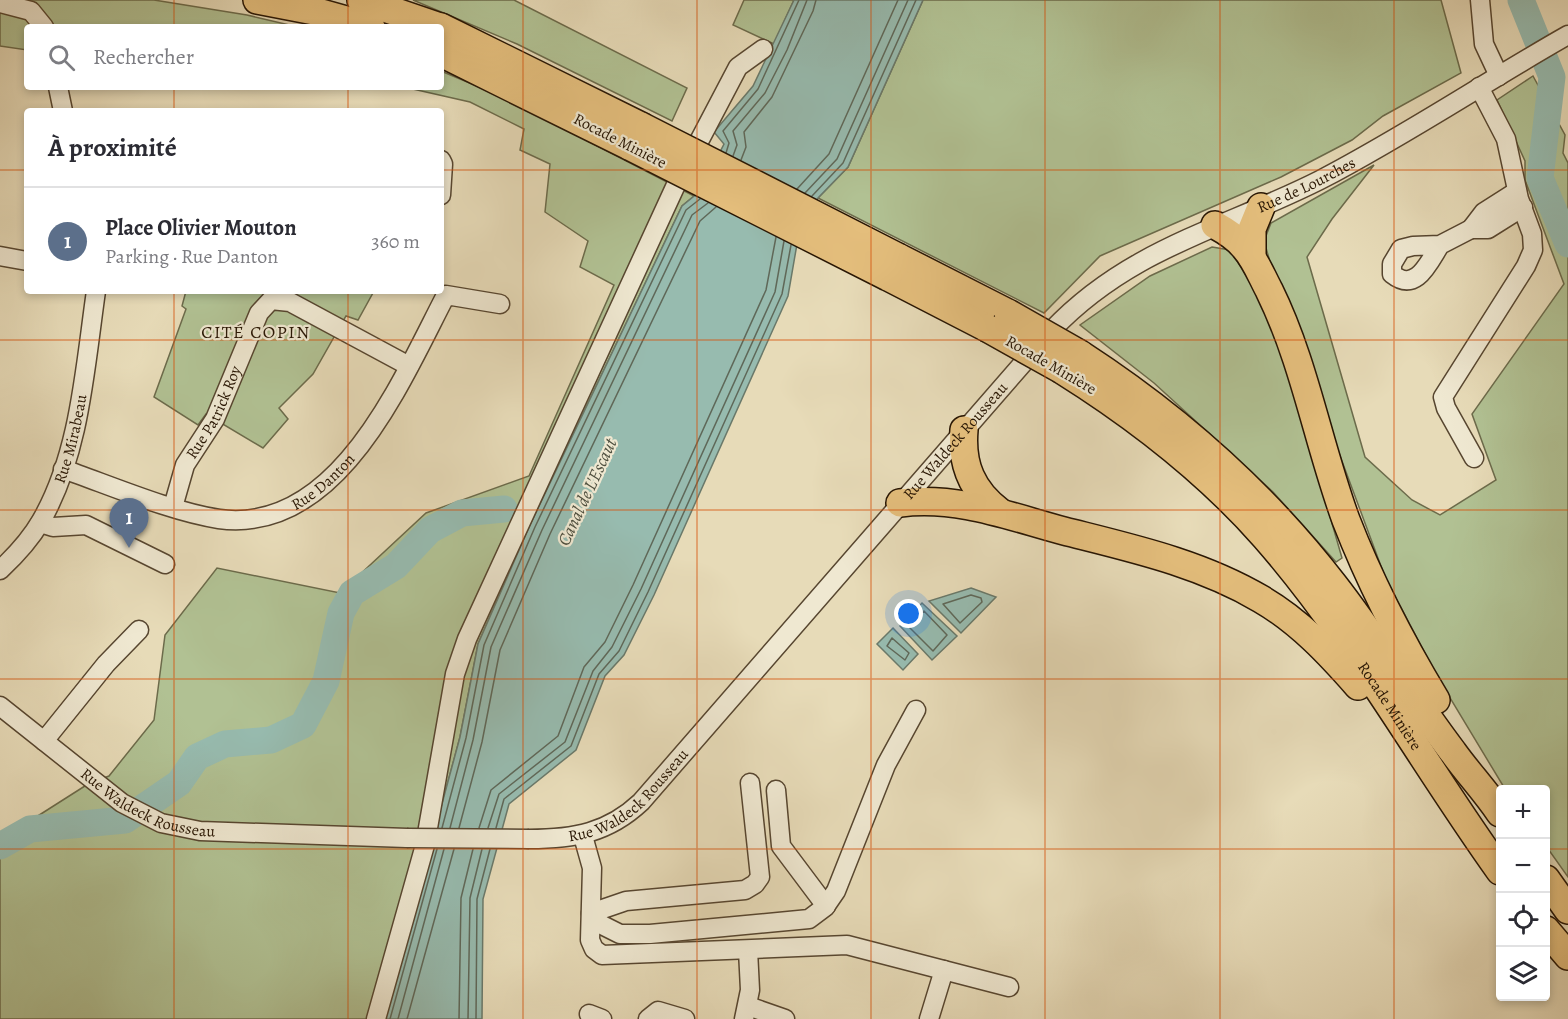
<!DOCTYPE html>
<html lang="fr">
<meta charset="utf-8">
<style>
body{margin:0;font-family:Alegreya,serif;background:#f2f2f3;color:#2b2b33}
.controls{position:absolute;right:18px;bottom:18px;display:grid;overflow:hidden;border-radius:6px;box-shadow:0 3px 9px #0003}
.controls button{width:54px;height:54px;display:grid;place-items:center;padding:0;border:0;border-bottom:2px solid #e1e1e2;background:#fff;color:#2b2b33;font:30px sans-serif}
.you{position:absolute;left:909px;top:614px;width:21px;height:21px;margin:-15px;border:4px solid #fff;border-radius:50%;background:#1a73e8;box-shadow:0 0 0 9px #1a73e833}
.badge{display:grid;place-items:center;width:39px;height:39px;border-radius:50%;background:#db2777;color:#fff;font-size:20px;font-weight:700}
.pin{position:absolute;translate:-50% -50px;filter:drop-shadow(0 2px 3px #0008)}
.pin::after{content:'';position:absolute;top:32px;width:21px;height:18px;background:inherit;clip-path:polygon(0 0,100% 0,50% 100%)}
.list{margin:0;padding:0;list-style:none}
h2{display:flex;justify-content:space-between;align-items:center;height:78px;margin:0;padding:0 24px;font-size:26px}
h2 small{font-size:20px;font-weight:400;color:#7c7c81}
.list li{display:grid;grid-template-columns:39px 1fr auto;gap:18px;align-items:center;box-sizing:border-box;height:108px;padding:0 24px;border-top:2px solid #e1e1e2}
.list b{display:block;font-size:22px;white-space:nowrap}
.list p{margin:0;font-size:20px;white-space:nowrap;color:#7c7c81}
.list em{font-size:20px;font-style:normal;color:#7c7c81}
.icon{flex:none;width:33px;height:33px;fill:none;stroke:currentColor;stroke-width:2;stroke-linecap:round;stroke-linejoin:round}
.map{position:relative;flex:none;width:1568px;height:1019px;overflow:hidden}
.search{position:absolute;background:#fff;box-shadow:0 3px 9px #0003;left:24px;top:24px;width:420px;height:66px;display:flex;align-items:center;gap:15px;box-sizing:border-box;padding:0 21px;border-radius:6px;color:#7c7c81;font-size:22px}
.panel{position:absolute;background:#fff;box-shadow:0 3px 9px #0003;left:24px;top:108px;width:420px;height:186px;border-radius:6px}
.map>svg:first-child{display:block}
.green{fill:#b1c193;stroke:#6c6b4b;stroke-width:1.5}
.water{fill:#97bbaf;stroke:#6a796a;stroke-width:1.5}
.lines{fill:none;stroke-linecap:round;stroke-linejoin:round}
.shore{stroke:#5f6859;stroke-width:1.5}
.river{stroke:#97bbaf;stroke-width:27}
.minor-casing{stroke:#574630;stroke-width:21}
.highway-casing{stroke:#271503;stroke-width:30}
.minor{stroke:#efe8d1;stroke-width:18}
.highway{stroke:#e4be7c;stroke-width:27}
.minor-bridge-casing{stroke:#574630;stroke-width:21;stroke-linecap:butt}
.highway-bridge-casing{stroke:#271503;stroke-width:30;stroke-linecap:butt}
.minor-bridge{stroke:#efe8d1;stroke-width:18}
.highway-bridge{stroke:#e4be7c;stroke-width:27}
.grid{fill:none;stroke:#d5520b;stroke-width:1.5;stroke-opacity:0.55}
.labels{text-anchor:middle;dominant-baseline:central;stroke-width:4.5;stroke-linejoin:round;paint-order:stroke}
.street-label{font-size:16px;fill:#271503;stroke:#efe8d1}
.neighbourhood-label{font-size:18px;letter-spacing:1.5px;fill:#271503;stroke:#efe8d1}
.water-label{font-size:18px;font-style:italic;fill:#4e4f3f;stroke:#efe8d1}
</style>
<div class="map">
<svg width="1568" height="1019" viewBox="0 0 1568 1019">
<rect width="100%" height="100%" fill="#e7dbb8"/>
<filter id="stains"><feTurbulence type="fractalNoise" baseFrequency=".00333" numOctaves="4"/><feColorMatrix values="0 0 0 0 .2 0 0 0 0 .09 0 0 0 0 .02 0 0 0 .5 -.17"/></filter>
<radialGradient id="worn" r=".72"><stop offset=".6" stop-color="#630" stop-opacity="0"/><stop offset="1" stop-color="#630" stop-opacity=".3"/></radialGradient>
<path class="green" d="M0,0H154L247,15L298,27H27V50L0,46Z
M413,0H514L687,88L672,121L517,44Z
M744,0H794L774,44L733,25Z
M923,0H1441L1461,73L1383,116L1352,140L1281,177L1100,256L1044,313L818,198L848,167Z
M441,71L503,97L694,196L682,206L530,525L478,644L460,737L384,1019H0V840L88,784L109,776L154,720L165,635L217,568L340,593L426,513L529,476L614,285L580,267L588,241L545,212L550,164L520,150L524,129L470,102L404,87H441Z
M1533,76L1565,135L1563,153L1568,163V877L1546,846V790L1505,789L1438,678L1385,577L1277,286L1264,241L1271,223L1374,165L1332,219L1307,257L1365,457L1412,500L1440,515L1496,480L1472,414L1564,284L1525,180V161L1497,100Z
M1212,247L1230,250L1250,281L1281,346L1342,558L1336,562L1273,492L1154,383L1080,325L1150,276Z
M186,291H374L358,320L346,316L313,374L279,408L288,419L263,448L206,414L198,425L154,397L186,309L182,306Z"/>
<path class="water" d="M794,0H923L848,167L818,198L797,244L788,296L654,595L624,655L605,676L576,750L509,804L483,899L482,1019H384L460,737L478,644L530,525L682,206L699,192L724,144L714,132L753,86Z
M971,588L996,597L961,633L929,601Z
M922,603L957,636L932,660L900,626Z
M893,628L918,654L903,670L877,644Z"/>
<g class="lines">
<path class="shore" d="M726,153L729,143L723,131L758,89L799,0
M733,156L737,145L733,131L765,93L787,50L807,0
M741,160L746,147L744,132L772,97L813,11L816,0
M797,189L829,154L898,0
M805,193L837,159L908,0
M812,196L843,163L916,0
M971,595L981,598L982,602L960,623L943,604Z
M924,611L947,635L933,651L909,627Z
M892,638L909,653L905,660L887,646Z
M442,828L466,738L484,645L535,527L686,210L700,199
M450,828L473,740L491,647L542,530L692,215L708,203
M459,828L482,742L500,650L550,534L700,221L716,207
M479,828L491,790L558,736L584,667L605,642L633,585L766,290L776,237
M488,828L499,794L565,742L593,671L612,647L641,589L775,292L784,241
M496,828L504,799L571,746L599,674L619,651L648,592L782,294L791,245
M390,1019L437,849
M398,1019L444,849
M407,1019L454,849
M459,1019L461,898L473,849
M468,1019L470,898L482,849
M476,1019L477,899L490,849"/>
<path class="river" d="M1521,0L1552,77L1540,178L1568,244
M0,846L30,829L125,820L179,783L197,757L225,744L271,740L303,725L326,681L341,613L352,593L396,566L430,530L462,513L504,509"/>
<g class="minor-casing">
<g id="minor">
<path d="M1480,0L1484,44L1499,76"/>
<path d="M0,3L31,11L44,27"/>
<path d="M58,87L63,111"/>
<path d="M441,160L443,164L441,195"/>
<path d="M1517,191L1484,212L1471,229H1488L1523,207"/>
<path d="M1440,245C1428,264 1416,293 1392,274V264L1401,249L1413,246L1440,245L1471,229"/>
<path d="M0,256L27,261"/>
<path d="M1474,458L1446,408L1443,397L1526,266L1533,250L1532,234L1519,199L1506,139L1479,87"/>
<path id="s1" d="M63,469C109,485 172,512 219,519C338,535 401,381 446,295L500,304"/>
<path id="s2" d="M173,507L185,465L215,419L259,313L271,300L290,302L409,366"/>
<path d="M40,523L53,527L86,525L165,564"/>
<path id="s3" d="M0,570C15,556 30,540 41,521C80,454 85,367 96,291"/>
<path id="s4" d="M0,706L122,803L161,823L200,831L407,838"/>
<path d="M44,741L106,664L139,630"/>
<path d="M750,783L760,877L755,884L745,890L626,901L591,913L602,925L620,934H650L809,919L825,907L836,891L886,765L916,710"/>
<path d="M776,790L781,846L826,906"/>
<path d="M583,836L592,868L590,940L594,949L602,955L847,945L1009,987"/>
<path id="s5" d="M529,839C574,839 608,833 641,802L1052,330C1130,248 1223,229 1320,180C1405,136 1485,82 1568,35"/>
<path d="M748,1006L785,1019"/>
<path d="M589,1014L602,1019"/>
<path d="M376,1019L425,845L455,674L467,639L675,187L738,67L763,49"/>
<path d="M648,1019L658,1011L685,1019"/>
<path d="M744,1019L750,990L748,950"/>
<path d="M929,1019L944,970"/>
</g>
</g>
<g class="highway-casing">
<g id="highway">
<path d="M257,0L314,11L371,27"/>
<path d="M361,0L440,27"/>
<path d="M441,27L641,126"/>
<path d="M441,53L631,147"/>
<path d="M1215,225C1226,231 1236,237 1244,247C1255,259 1261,275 1269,290C1305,363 1318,444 1346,520C1370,582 1401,642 1436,700"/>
<path d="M898,257L1008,313"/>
<path d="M1252,257V229L1261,207"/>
<path d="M888,277L987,328"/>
<path d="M1080,354C1177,417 1263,493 1334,585C1376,639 1412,698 1453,752C1468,773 1486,792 1500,813"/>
<path id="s6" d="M1062,370C1137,417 1206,470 1265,537C1355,640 1421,761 1500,871"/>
<path d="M964,430C961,465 972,491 1000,512"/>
<path d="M900,503C959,496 1008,516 1064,531C1131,548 1200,563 1261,599C1299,621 1329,653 1358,686"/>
<path d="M1546,879L1568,910"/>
<path d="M1546,930L1568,956"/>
</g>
</g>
<use href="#minor" class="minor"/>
<use href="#highway" class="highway"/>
<g class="minor-bridge-casing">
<path id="minor-bridge" d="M407,838L529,839"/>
</g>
<g class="highway-bridge-casing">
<path id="highway-bridge" d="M641,126L898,257
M631,147L888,277
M1008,313L1080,354
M987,328L1062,370"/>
</g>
<use href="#minor-bridge" class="minor-bridge"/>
<use href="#highway-bridge" class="highway-bridge"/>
</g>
<path class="grid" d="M174,0V27M348,0V27M523,0V1019M697,0V1019M871,0V1019M1045,0V1019M1220,0V1019M1394,0V1019M174,87V111M348,87V111M0,170H27M441,170H1568M174,291V1019M348,291V1019M0,340H1568M0,510H1568M0,679H1568M0,849H1500M1546,849H1568"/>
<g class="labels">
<g class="street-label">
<text transform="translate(620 141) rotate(27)">Rocade Minière</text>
<text stroke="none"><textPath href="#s5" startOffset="1042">Rue de Lourches</textPath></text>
<text transform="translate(1051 365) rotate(30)">Rocade Minière</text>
<text stroke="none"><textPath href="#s2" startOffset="104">Rue Patrick Roy</textPath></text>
<text stroke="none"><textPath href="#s3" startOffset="152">Rue Mirabeau</textPath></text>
<text stroke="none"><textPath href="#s5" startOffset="600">Rue Waldeck Rousseau</textPath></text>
<text stroke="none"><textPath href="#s1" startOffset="279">Rue Danton</textPath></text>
<text stroke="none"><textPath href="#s6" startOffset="474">Rocade Minière</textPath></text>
<text stroke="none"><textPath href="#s5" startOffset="114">Rue Waldeck Rousseau</textPath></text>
<text stroke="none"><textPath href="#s4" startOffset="180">Rue Waldeck Rousseau</textPath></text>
</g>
<g class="neighbourhood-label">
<text x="256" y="332">CITÉ COPIN</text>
</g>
<g class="water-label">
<text transform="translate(587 492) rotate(-65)">Canal de L'Escaut</text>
</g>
</g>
<rect width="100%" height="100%" filter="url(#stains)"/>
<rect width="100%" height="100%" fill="url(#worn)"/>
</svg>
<div class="controls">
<button>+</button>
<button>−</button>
<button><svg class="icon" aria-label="locate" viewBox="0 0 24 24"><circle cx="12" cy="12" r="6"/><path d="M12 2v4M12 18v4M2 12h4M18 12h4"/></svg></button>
<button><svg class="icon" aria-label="layers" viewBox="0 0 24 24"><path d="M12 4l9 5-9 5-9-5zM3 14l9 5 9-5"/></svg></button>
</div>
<div class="you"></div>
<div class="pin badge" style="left:129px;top:548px;background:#5c6f8a">1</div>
<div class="search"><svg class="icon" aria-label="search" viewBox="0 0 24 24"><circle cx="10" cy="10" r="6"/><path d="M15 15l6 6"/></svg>Rechercher</div>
<section class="panel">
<h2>À proximité<small></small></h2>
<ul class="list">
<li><span class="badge" style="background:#5c6f8a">1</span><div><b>Place Olivier Mouton</b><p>Parking · Rue Danton</p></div><em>360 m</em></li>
</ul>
</section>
</div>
